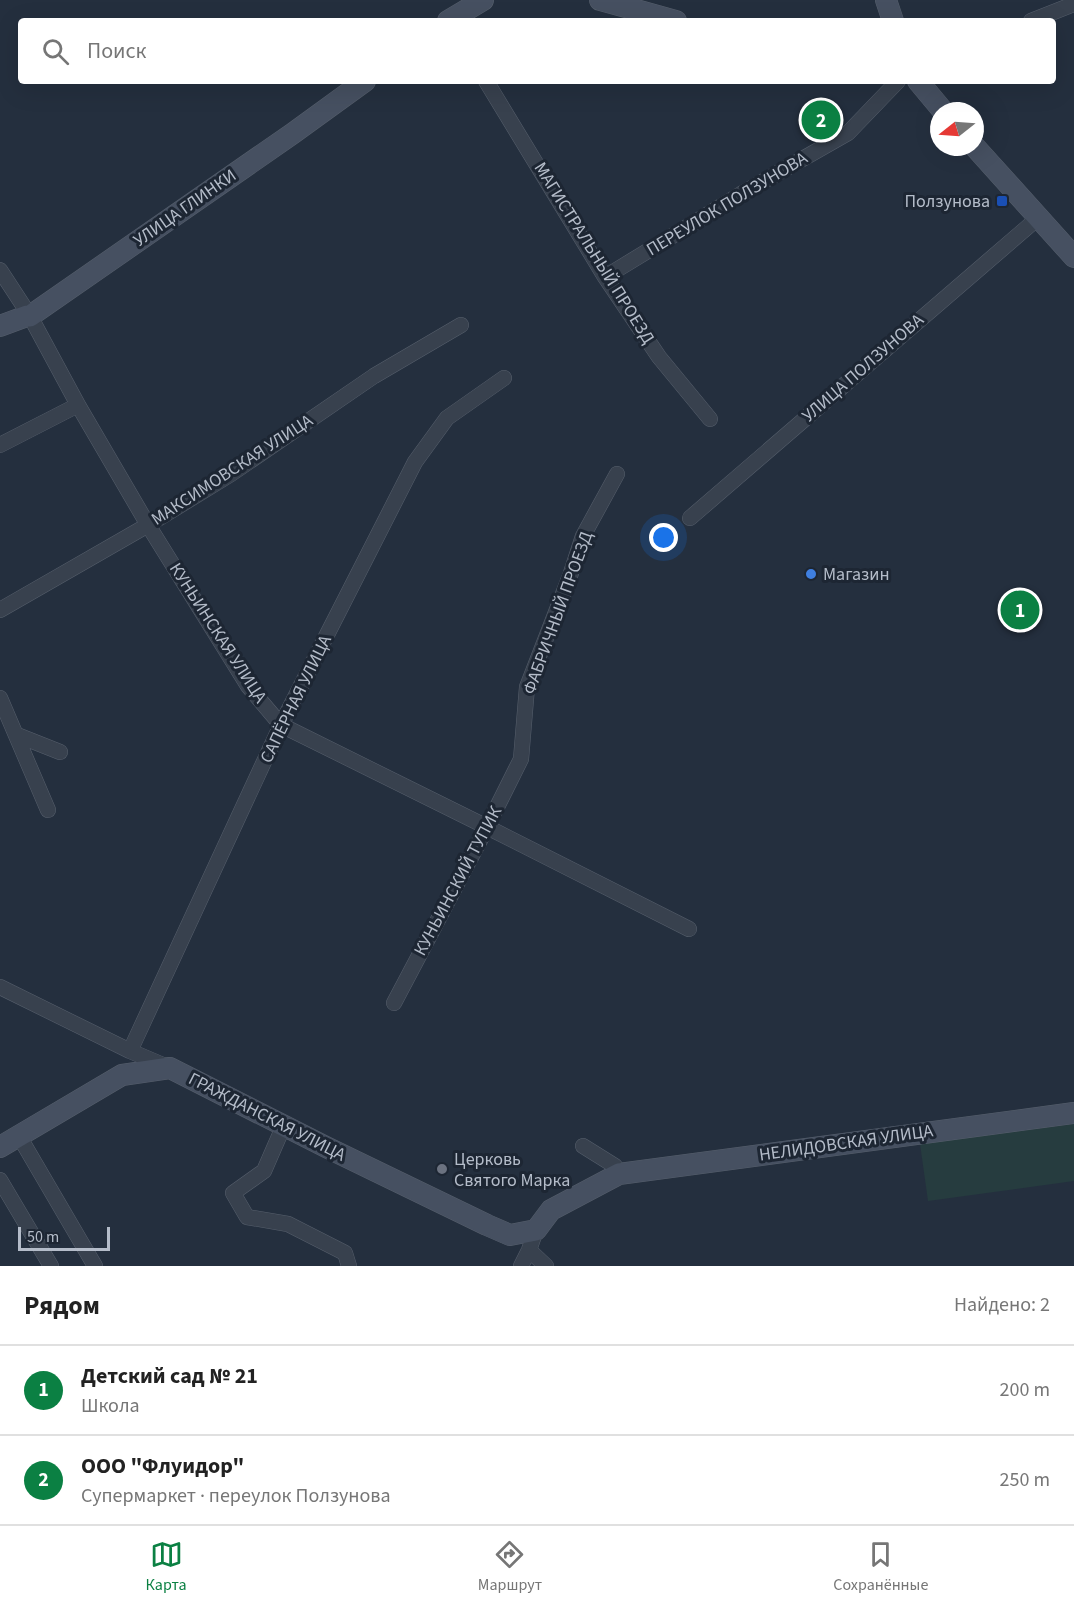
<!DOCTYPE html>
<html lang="ru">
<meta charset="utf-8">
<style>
body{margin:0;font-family:"Source Sans 3",sans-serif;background:#f2f2f2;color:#222}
.compass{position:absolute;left:930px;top:102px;width:54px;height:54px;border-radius:50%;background:#fff;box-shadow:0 6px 24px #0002;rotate:253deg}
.scale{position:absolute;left:18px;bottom:15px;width:92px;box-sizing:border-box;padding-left:6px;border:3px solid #b4bcc9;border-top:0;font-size:16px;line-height:21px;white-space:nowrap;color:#b4bcc9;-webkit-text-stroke:4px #1d2633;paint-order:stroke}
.you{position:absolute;left:664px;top:538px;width:21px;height:21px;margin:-15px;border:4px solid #fff;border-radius:50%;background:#1a73e8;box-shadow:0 0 0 9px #1a73e833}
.badge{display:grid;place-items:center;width:39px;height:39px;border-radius:50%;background:#0b8043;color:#fff;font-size:20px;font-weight:700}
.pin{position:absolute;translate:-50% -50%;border:3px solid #fff;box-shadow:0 2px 6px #0006}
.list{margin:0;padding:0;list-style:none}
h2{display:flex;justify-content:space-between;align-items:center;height:78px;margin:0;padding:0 24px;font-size:26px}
h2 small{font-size:20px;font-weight:400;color:#767676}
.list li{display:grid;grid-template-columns:39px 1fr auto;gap:18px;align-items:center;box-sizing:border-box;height:90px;padding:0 24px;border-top:2px solid #e0e0e0}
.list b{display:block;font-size:22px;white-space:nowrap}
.list p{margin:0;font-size:20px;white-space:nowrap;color:#767676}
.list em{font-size:20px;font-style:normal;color:#767676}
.icon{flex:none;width:33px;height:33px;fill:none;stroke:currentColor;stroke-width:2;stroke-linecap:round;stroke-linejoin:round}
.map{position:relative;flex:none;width:1074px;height:1266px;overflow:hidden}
.search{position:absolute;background:#fff;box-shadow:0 6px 24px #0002;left:18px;right:18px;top:18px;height:66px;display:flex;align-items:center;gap:15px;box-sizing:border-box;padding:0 21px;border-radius:6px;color:#767676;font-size:22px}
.sheet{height:258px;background:#fff}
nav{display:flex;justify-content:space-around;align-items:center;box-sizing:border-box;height:84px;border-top:2px solid #e0e0e0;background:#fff;font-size:16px;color:#767676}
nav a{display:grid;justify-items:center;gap:3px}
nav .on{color:#0b8043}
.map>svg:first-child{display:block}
.green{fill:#263c3f}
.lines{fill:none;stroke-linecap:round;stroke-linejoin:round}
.street-casing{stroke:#565f6c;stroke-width:16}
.secondary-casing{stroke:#565f6c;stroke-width:22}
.street{stroke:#38414e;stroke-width:15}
.secondary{stroke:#465061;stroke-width:21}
.transit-dot{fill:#1a4fb4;stroke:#1d2633;stroke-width:2}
.shop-dot{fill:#3f7fe0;stroke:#1d2633;stroke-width:2}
.worship-dot{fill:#6b7280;stroke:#1d2633;stroke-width:2}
.labels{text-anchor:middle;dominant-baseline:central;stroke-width:6;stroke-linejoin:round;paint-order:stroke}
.poi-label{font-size:18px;fill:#b4bcc9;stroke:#1d2633;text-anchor:start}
.street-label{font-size:18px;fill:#b4bcc9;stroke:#1d2633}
</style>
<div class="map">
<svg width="1074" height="1266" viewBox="0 0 1074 1266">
<rect width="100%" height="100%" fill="#242f3e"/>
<path class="green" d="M1074,1124V1181L928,1201L920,1144Z"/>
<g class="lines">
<g class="street-casing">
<path id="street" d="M1031,21L1074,4
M486,81L605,277L659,357L710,419
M0,270L30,316L78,405L148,525L248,686L281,725L487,827L689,929
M605,277L741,194L848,133L898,81
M0,445L78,405
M690,518L1038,218
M0,610L148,525L231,474L374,376L461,325
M0,698L48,810
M17,735L60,752
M0,987L130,1051L170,1068
M394,1003L487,827L521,759L527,687L570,576L583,536L617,474
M130,1051L281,725L415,462L447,418L504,378
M284,1125L264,1171L233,1193L247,1217L288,1224L345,1253L349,1266
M19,1136L95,1266
M583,1146L615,1166L619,1174
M0,1180L51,1266
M529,1250L546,1266
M521,1266L529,1250L536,1230"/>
</g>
<g class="secondary-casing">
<path id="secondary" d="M600,0L676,21
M886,0L893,21
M448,21L483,0
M918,81L943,111
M975,147L1074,257
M0,326L27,316H30L292,134L365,81
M0,1147L122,1075L170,1068L326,1147L487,1225L510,1235L536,1230L551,1210L619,1174L1074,1113"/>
</g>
<use href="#street" class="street"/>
<use href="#secondary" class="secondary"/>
</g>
<rect class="transit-dot" x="996" y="195" width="12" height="12" rx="3"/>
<circle class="shop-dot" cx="811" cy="574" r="6"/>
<circle class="worship-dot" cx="442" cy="1169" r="6"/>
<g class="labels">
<g class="poi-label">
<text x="990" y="201" text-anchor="end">Ползунова</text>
<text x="823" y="574">Магазин</text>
<text x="454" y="1159">Церковь<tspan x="454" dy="21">Святого Марка</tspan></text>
</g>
<g class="street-label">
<text transform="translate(727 204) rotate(-31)">ПЕРЕУЛОК ПОЛЗУНОВА</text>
<text transform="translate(185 208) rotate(-35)">УЛИЦА ГЛИНКИ</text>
<text transform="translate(594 253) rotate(58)">МАГИСТРАЛЬНЫЙ ПРОЕЗД</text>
<text transform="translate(863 368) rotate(-41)">УЛИЦА ПОЛЗУНОВА</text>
<text transform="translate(232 470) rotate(-33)">МАКСИМОВСКАЯ УЛИЦА</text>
<text transform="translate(558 613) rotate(-70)">ФАБРИЧНЫЙ ПРОЕЗД</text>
<text transform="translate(218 633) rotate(57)">КУНЬИНСКАЯ УЛИЦА</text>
<text transform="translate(296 699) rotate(-64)">САПЁРНАЯ УЛИЦА</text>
<text transform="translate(458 881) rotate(-62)">КУНЬИНСКИЙ ТУПИК</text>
<text transform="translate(267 1117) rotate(27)">ГРАЖДАНСКАЯ УЛИЦА</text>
<text transform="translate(846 1143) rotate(-8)">НЕЛИДОВСКАЯ УЛИЦА</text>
</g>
</g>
</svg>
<svg class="compass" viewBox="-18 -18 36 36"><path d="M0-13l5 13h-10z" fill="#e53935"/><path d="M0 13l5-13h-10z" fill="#767676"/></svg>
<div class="scale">50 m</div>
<div class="you"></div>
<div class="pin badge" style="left:1020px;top:610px">1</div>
<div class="pin badge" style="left:821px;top:120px">2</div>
<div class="search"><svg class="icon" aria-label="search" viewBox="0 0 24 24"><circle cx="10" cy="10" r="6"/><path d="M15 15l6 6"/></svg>Поиск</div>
</div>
<section class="sheet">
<h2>Рядом<small>Найдено: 2</small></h2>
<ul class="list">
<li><span class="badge">1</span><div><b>Детский сад № 21</b><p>Школа</p></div><em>200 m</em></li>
<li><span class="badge">2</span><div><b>ООО &quot;Флуидор&quot;</b><p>Супермаркет · переулок Ползунова</p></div><em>250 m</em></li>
</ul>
</section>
<nav>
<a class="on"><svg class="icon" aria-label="map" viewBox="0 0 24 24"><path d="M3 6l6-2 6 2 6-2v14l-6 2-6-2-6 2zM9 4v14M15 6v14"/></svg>Карта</a>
<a><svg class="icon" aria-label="directions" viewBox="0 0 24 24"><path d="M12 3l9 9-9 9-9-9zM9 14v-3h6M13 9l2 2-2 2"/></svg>Маршрут</a>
<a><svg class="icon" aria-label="saved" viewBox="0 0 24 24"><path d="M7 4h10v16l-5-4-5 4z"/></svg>Сохранённые</a>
</nav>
